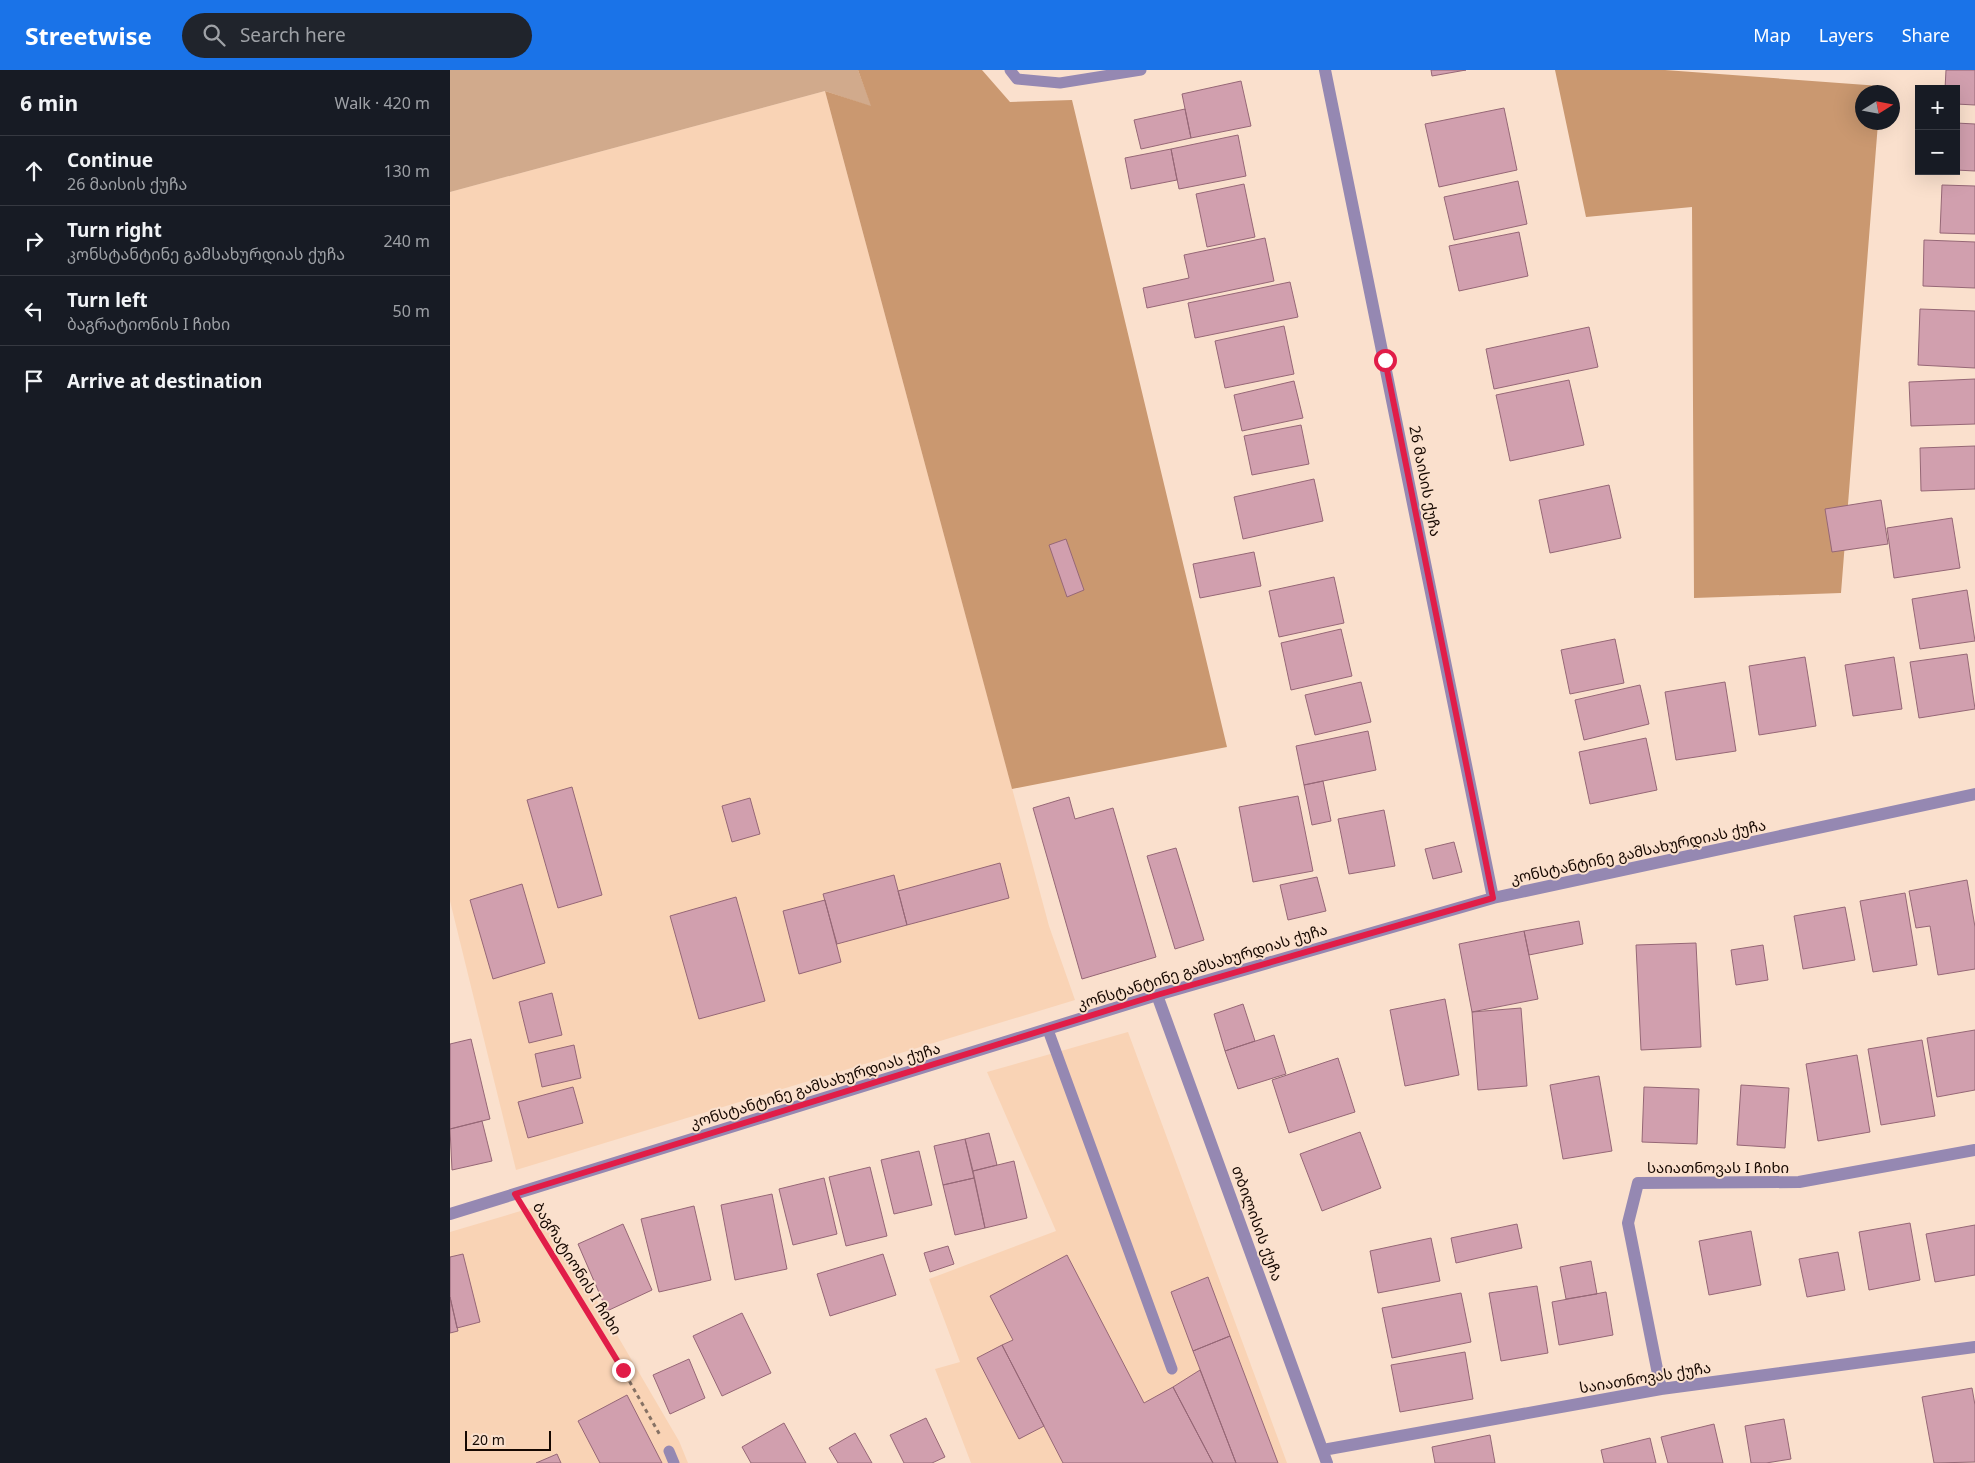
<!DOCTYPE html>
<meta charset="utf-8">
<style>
body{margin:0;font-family:Georgia,"Noto Sans Georgian",serif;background:#20242c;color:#f1f3f6}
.controls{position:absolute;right:15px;top:15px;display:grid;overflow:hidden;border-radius:0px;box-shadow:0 5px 20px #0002}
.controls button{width:45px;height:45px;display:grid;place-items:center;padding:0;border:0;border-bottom:1px solid #363941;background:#171b24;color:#f1f3f6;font:25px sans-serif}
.compass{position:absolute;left:1405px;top:15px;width:45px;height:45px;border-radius:50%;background:#171b24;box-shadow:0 5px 20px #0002;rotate:79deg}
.scale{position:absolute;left:15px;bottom:12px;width:86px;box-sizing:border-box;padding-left:5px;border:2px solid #160801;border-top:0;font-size:14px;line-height:18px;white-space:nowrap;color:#160801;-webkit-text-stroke:4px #fae0cd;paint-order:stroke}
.stop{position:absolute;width:15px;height:15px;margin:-11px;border:4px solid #e11d48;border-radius:50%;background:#fff}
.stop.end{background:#e11d48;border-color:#fff;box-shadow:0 1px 5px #0008}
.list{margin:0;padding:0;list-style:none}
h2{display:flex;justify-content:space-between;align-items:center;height:65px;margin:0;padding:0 20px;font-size:21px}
h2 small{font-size:16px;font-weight:400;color:#9ea1a6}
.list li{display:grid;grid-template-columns:32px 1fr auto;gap:15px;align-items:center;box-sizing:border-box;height:70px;padding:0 20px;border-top:1px solid #363941}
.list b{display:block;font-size:19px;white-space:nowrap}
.list p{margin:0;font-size:16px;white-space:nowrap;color:#9ea1a6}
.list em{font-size:16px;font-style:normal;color:#9ea1a6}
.icon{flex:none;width:28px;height:28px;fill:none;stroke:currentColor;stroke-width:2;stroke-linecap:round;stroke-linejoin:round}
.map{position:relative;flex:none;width:1525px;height:1393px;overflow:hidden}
header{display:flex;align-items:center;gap:30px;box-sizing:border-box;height:70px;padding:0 25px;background:#1a73e8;color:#fff}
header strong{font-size:24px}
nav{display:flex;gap:28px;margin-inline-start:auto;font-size:18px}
.search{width:350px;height:45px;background:#20242c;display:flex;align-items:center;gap:12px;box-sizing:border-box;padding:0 18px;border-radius:28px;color:#9ea1a6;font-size:19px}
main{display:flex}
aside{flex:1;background:#171b24}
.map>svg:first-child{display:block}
.built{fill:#f9d3b5}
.green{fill:#d1aa8c}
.forest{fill:#ca9870}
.building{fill:#d19fae;stroke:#966776}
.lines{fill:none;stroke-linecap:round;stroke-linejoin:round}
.path{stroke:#857164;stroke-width:3;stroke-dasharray:4 4;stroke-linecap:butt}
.lane{stroke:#9588b2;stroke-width:11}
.street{stroke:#9588b2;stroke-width:12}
.route{stroke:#e11d48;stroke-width:6}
.labels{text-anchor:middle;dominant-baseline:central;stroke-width:4;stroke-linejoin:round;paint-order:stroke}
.street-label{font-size:15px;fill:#160801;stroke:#fae0cd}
</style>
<header>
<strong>Streetwise</strong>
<div class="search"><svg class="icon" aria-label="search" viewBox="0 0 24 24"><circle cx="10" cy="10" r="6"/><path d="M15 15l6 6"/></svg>Search here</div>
<nav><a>Map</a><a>Layers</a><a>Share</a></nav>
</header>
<main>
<aside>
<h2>6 min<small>Walk · 420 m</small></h2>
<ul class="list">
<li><svg class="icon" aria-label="ahead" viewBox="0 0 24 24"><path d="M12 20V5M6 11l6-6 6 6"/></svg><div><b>Continue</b><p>26 მაისის ქუჩა</p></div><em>130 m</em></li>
<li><svg class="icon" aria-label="right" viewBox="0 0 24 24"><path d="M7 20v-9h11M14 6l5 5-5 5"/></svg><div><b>Turn right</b><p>კონსტანტინე გამსახურდიას ქუჩა</p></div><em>240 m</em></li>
<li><svg class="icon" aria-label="left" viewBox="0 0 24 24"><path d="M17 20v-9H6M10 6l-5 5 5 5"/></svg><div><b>Turn left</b><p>ბაგრატიონის I ჩიხი</p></div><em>50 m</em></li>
<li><svg class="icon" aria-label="arrive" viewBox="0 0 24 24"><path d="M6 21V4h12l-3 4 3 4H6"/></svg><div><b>Arrive at destination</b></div></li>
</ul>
</aside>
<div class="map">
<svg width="1525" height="1393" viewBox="0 0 1525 1393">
<rect width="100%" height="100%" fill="#fae0cd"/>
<path class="built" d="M375,21L599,856L625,930L66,1100L0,831V122Z
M678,962L837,1393H521L485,1299L510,1292L479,1209L606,1161L537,1002Z
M91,1135L229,1371L238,1393H0V1162Z"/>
<path class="green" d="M0,0H408L422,37L375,21L0,122Z"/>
<path class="forest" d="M408,0H532L560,32L622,30L777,677L562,719L375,21L421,36Z
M1105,0H1215L1430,16V22H1412V52L1428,53L1391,523L1244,528L1242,137L1136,147Z"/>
<path class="building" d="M981,0H1016L982,6Z
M1496,0H1525V35L1506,34V19H1495Z
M791,11L801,56L741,68L732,24Z
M1054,38L1067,100L989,117L975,54Z
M735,39L741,68L691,79L684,50Z
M1506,53L1525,54V101L1506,100Z
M788,65L796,106L729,119L721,79Z
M721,79L727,110L681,119L675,88Z
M1068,111L1077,154L1004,170L994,127Z
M794,114L805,167L757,177L746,124Z
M1492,115L1525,116V164L1490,163Z
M1069,162L1078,206L1009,221L999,176Z
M815,168L824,211L697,238L693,218L739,208L734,185Z
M1474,170L1525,172V218L1473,216Z
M840,212L848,247L745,268L738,233Z
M1470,239L1525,241V298L1468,295Z
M834,256L844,304L775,318L765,271Z
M1139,257L1148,297L1044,319L1036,279Z
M1525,309V354L1461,356L1459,312Z
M1119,310L1134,375L1060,391L1046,325Z
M844,311L853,348L792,361L784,325Z
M851,355L859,394L802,405L794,366Z
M1525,376V419L1471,421L1470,378Z
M864,409L873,451L793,469L784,427Z
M1159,415L1171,468L1100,483L1089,430Z
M1431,430L1438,474L1382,482L1375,439Z
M1502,448L1510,498L1444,508L1437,458Z
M616,469L634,520L617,527L599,475Z
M804,482L811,516L750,528L743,494Z
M884,507L894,553L829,567L819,521Z
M1517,520L1525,571L1470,579L1462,529Z
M891,559L902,606L841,620L831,573Z
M1165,569L1174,613L1120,624L1111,580Z
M1517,584L1525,639L1469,648L1460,592Z
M1355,587L1366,656L1309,665L1299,596Z
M1444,587L1452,639L1403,646L1395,595Z
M911,612L921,652L865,665L855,625Z
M1275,612L1286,681L1226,690L1215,622Z
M1190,615L1199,654L1134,670L1125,630Z
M918,661L926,700L854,715L846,676Z
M1196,668L1207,720L1140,734L1129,682Z
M873,711L881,751L862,755L854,715Z
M122,717L152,825L108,838L77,730Z
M848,726L863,801L803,812L789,737Z
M619,727L625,749L663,738L706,887L632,909L583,738Z
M300,728L310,764L282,772L272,736Z
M934,740L945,796L899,804L888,749Z
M1004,772L1012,802L983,809L975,779Z
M726,778L754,870L725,879L697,786Z
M550,793L559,828L457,855L448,821Z
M444,805L457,855L387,874L373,824Z
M867,807L876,841L838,850L830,815Z
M1517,810L1525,857V899L1488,905L1480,856L1466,858L1459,821Z
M72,814L95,893L43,909L20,830Z
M1455,823L1467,895L1423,902L1410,831Z
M286,827L315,931L249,949L220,846Z
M375,830L391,892L349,904L333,841Z
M1395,837L1405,890L1353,899L1344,846Z
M1129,851L1133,874L1079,885L1074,861Z
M1074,861L1088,929L1022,942L1009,874Z
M1246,873L1251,977L1191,980L1186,875Z
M1313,875L1318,910L1286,915L1281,880Z
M102,923L112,965L79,973L69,932Z
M995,929L1009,1005L955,1016L940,940Z
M793,934L805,971L775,981L764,944Z
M1071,938L1077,1016L1028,1020L1022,942Z
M1525,960V1020L1487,1027L1477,968Z
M824,965L836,1004L788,1019L775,981Z
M21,969L40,1049L0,1059V974Z
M1472,970L1485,1046L1431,1055L1418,979Z
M124,975L131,1008L92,1017L85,984Z
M1407,985L1420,1062L1368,1071L1356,994Z
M888,988L905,1042L839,1063L822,1010Z
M1149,1006L1162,1081L1113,1089L1100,1015Z
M1291,1015L1339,1018L1335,1078L1287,1075Z
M123,1017L133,1053L78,1068L68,1032Z
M1194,1017L1249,1019L1247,1074L1192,1072Z
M32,1051L42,1091L2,1100L0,1059Z
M910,1062L931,1118L872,1141L850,1084Z
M539,1063L547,1095L523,1101L515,1069Z
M515,1069L524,1108L493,1115L484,1076Z
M469,1081L482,1135L444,1144L431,1090Z
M564,1091L577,1148L535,1158L523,1101Z
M420,1097L437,1166L396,1176L379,1107Z
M374,1108L387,1164L343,1175L329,1119Z
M524,1108L535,1158L505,1165L493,1115Z
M322,1124L337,1199L285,1210L271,1135Z
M244,1136L261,1210L209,1222L191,1149Z
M1460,1153L1470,1210L1419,1220L1409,1162Z
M173,1154L202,1220L157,1241L128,1174Z
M1067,1154L1072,1178L1006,1193L1001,1168Z
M1525,1155V1205L1485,1212L1476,1164Z
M1301,1161L1311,1215L1259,1225L1249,1171Z
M981,1168L990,1211L928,1223L920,1181Z
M498,1176L504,1194L480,1202L474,1183Z
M1388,1182L1395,1220L1357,1227L1349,1189Z
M13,1184L30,1252L7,1258L0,1227V1187Z
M433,1184L446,1225L380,1246L367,1204Z
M617,1185L694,1333L723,1317L763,1393H613L552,1275L563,1270L540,1226Z
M1141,1191L1147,1224L1116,1229L1110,1197Z
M758,1207L780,1266L743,1281L721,1222Z
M1087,1216L1098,1283L1051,1291L1039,1223Z
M1156,1222L1163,1265L1109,1275L1102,1232Z
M1011,1223L1021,1272L942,1288L932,1238Z
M0,1227L8,1261L0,1263Z
M292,1243L321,1303L272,1326L243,1266Z
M780,1266L828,1393H786L743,1281Z
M552,1275L594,1356L569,1369L527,1288Z
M1015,1282L1023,1329L950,1342L941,1295Z
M239,1289L255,1328L220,1344L203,1305Z
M750,1300L786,1393H763L723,1317Z
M1522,1318L1525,1335V1392L1484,1393L1472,1327Z
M177,1325L212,1393H150L128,1351Z
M476,1348L495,1387L482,1393H454L440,1365Z
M1334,1349L1341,1389L1316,1393H1301L1295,1356Z
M334,1353L356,1393H301L292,1377Z
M1264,1354L1273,1393H1218L1211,1367Z
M405,1363L422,1393H388L379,1378Z
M1040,1365L1045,1393H985L982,1377Z
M1200,1368L1206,1393H1154L1151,1380Z
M107,1384L111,1393H86Z"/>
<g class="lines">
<path class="path" d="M75,1141L173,1300L210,1365"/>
<path class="lane" d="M560,0L567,9L610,13L691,0
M598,960L722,1299
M219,1381L224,1393"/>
<path class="street" d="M875,0L1043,828
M707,925L877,1393
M0,1144L707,925L1043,828L1525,724
M1211,1319L1178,1153L1188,1113L1349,1112L1525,1080
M873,1380L1211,1319L1525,1277"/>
</g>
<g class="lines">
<path class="route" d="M173,1300L65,1124L707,925L1043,828L935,290"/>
</g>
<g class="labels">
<g class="street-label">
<text transform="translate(976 411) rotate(79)">26 მაისის ქუჩა</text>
<text transform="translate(1188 781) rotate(-12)">კონსტანტინე გამსახურდიას ქუჩა</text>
<text transform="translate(752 896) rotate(-17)">კონსტანტინე გამსახურდიას ქუჩა</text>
<text transform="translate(365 1015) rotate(-17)">კონსტანტინე გამსახურდიას ქუჩა</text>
<text x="1268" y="1097">საიათნოვას I ჩიხი</text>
<text transform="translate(808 1153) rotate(70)">თბილისის ქუჩა</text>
<text transform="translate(128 1198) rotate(58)">ბაგრატიონის I ჩიხი</text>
<text transform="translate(1195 1307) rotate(-9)">საიათნოვას ქუჩა</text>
</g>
</g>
</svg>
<div class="controls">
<button>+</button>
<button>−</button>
</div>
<svg class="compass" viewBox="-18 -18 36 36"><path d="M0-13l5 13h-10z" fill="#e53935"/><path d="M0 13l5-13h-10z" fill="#9ea1a6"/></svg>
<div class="scale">20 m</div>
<div class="stop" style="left:935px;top:290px"></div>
<div class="stop end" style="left:173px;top:1300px"></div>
</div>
</main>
